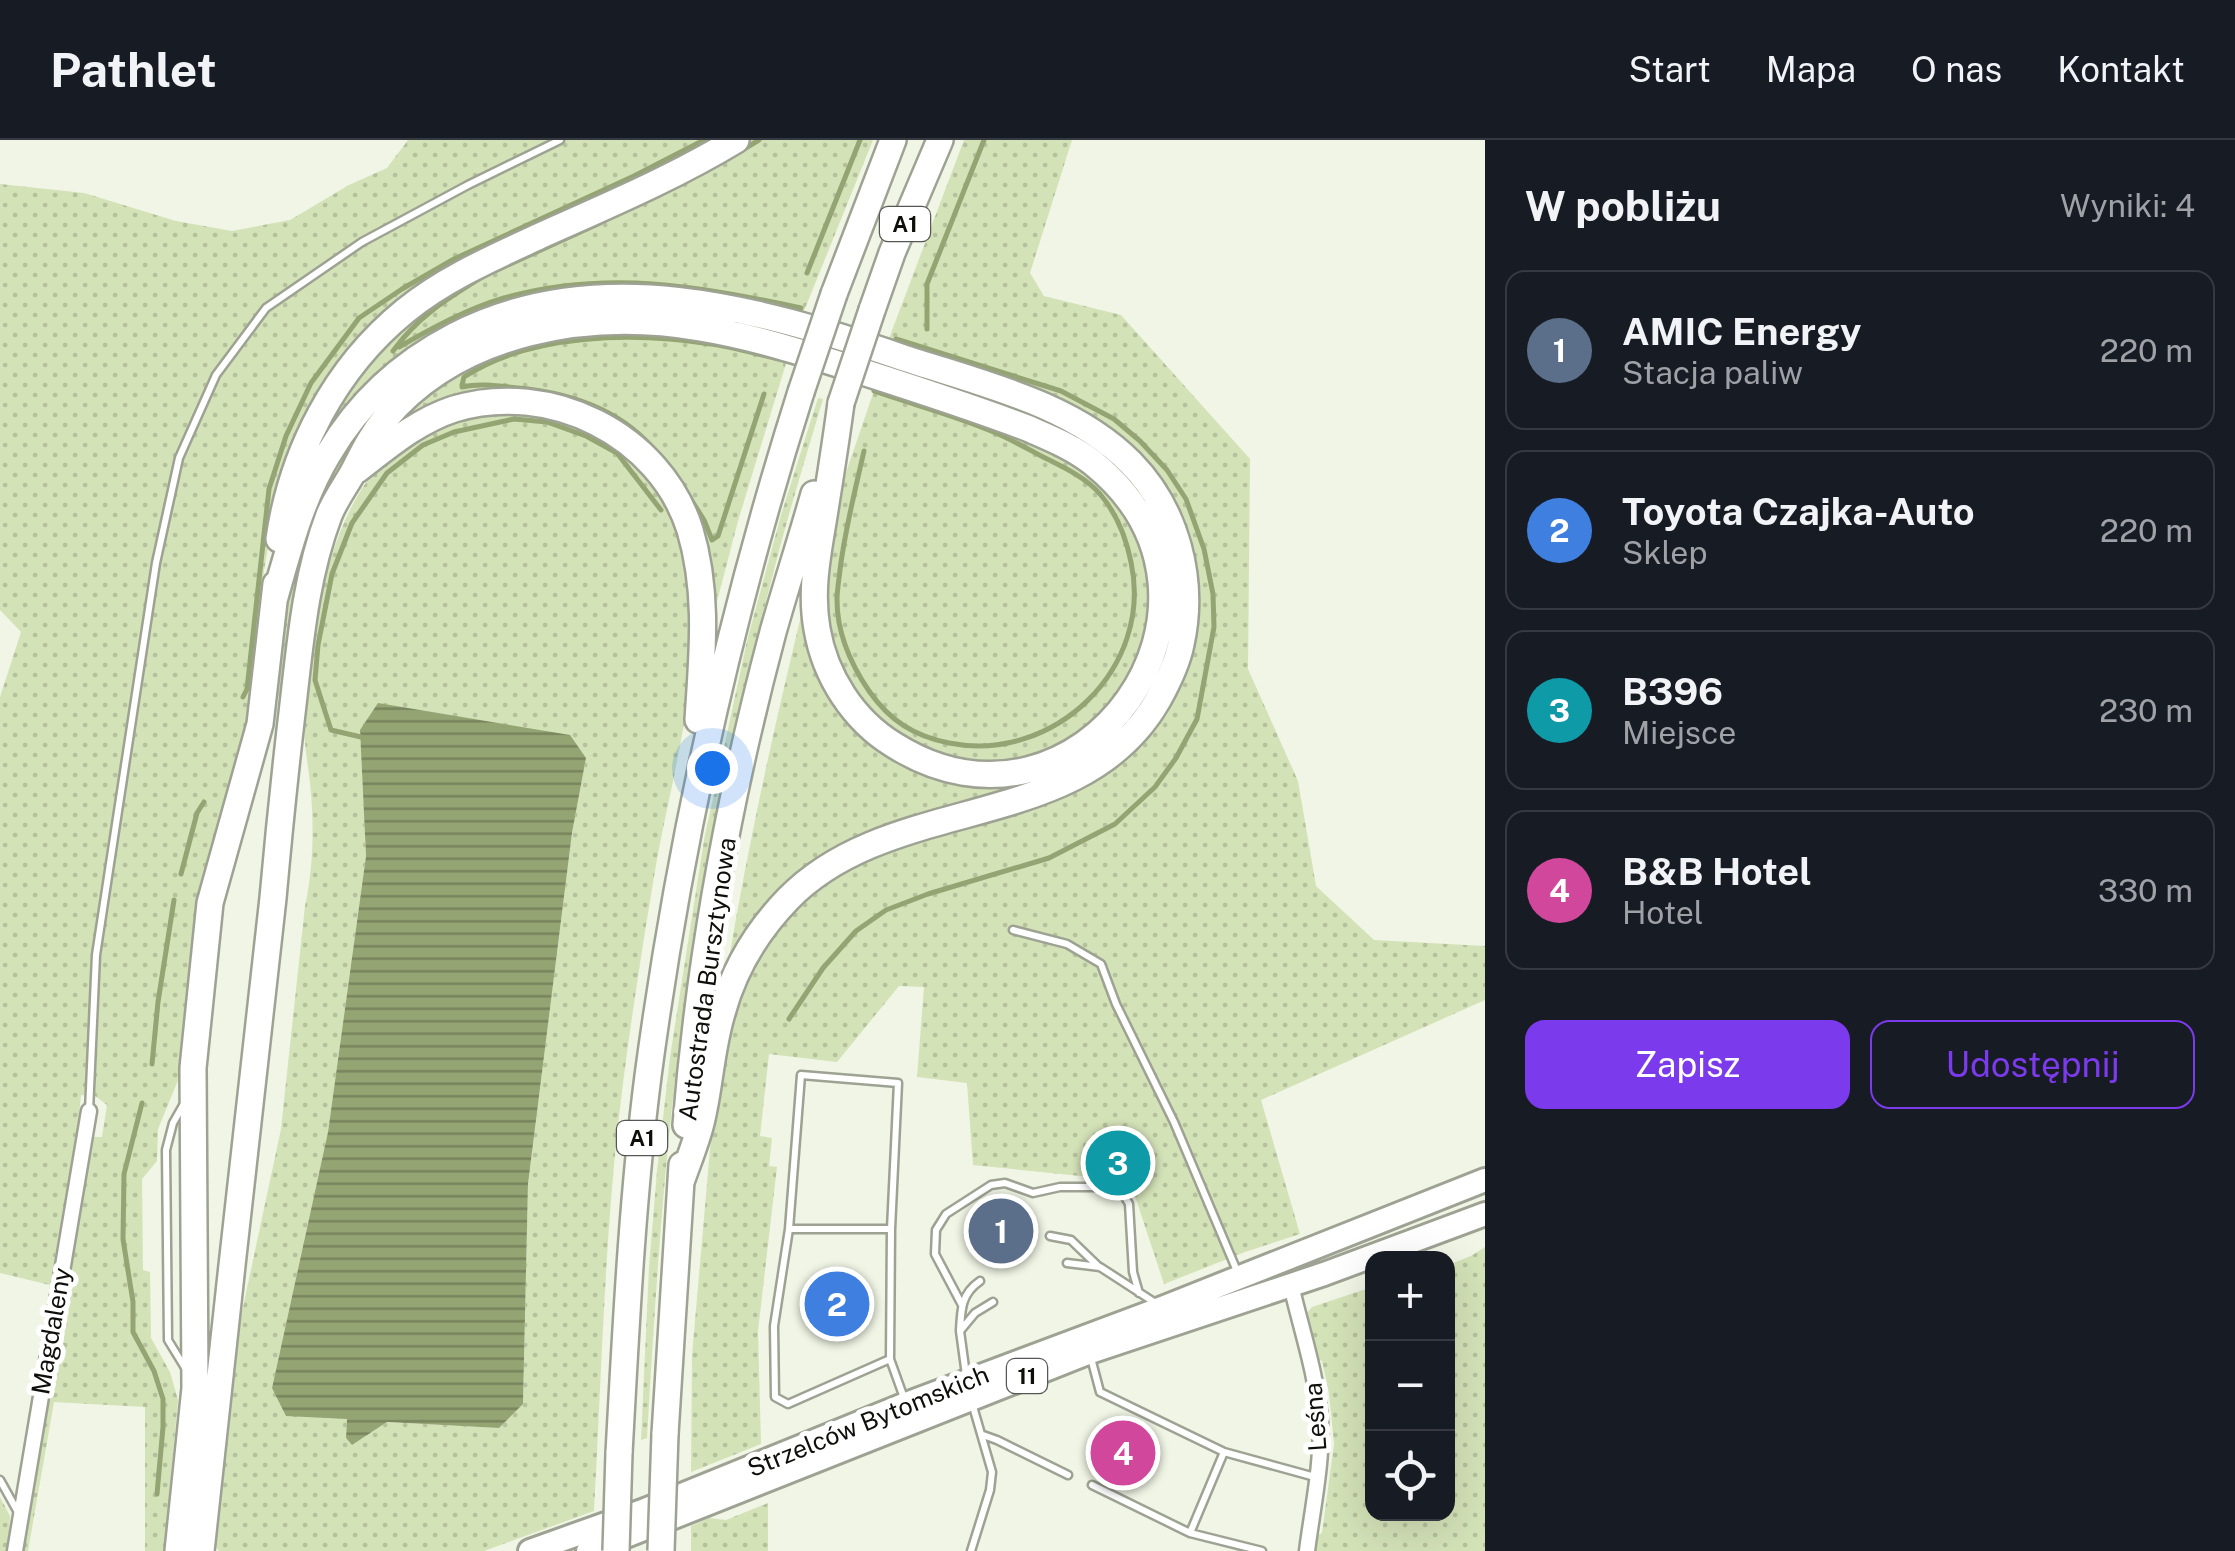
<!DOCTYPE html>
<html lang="pl">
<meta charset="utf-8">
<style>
body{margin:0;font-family:"Public Sans",sans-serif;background:#20242c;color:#f1f3f6}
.controls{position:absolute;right:30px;bottom:30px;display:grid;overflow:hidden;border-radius:20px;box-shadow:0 10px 40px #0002}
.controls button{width:90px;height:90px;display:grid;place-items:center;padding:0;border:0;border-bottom:2px solid #363941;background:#171b24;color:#f1f3f6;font:50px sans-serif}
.you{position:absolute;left:712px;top:628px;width:35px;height:35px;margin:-25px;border:8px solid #fff;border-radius:50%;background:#1a73e8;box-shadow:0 0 0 15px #1a73e833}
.badge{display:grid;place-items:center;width:65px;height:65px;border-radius:50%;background:#7c3aed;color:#fff;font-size:32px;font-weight:700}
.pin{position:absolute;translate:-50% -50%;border:5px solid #fff;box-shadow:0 2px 10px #0006}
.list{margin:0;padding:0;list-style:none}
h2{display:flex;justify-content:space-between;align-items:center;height:130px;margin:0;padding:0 40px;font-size:42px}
h2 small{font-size:32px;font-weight:400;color:#9ea1a6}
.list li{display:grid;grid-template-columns:65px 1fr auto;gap:30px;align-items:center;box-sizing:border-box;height:160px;margin:0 20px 20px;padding:0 20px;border:2px solid #363941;border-radius:20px}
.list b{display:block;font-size:38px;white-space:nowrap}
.list p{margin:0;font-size:32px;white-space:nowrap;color:#9ea1a6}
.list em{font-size:32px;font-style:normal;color:#9ea1a6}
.actions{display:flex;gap:20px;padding:30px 40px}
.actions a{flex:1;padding:22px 0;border:2px solid #7c3aed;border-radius:20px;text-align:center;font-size:35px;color:#7c3aed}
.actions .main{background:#7c3aed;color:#fff}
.icon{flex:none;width:55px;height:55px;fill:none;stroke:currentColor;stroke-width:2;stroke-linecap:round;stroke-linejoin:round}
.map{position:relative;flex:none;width:1485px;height:1411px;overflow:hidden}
header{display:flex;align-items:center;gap:60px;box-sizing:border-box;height:140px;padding:0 50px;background:#171b24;border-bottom:2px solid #363941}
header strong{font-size:48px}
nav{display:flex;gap:55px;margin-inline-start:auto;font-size:35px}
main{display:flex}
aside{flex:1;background:#171b24}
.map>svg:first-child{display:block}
.green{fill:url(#green-dots);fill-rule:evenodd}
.water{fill:url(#water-rules)}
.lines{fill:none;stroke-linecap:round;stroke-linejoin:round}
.stream{stroke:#95a473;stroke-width:5}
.service-casing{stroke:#9da293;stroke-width:11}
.minor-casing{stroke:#9da293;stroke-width:19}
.primary-casing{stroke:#9da293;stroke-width:28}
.motorway-casing{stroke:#9da293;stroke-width:30}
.service{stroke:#fff;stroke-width:6}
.minor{stroke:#fff;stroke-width:14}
.primary{stroke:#fff;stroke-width:22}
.motorway{stroke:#fff;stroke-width:25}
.motorway-bridge-casing{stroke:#9da293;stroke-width:30;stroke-linecap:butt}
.motorway-bridge{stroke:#fff;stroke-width:25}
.labels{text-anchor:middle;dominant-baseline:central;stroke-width:10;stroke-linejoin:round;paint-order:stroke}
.shield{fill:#fff;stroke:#565754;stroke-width:2.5}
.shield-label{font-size:22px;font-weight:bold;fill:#0e0f0a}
.street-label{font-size:25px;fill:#0e0f0a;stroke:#fff}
</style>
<header>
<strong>Pathlet</strong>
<nav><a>Start</a><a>Mapa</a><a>O nas</a><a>Kontakt</a></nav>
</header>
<main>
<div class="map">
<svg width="1485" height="1411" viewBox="0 0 1485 1411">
<defs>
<pattern id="green-dots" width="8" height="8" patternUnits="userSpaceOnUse" patternTransform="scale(2.5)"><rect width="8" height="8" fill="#d4e2b8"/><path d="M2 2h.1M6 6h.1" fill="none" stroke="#b5c19d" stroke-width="1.8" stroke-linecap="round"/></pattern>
<pattern id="water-rules" width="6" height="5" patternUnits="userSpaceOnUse" patternTransform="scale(2.5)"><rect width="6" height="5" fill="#95a473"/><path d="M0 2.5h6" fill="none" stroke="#78845d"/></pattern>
</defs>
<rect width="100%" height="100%" fill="#f0f5e5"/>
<path class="green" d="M408,0H715L389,171L276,360L264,431L249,574L199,754L181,933L158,989L157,1021L142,1039L143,1130L150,1132L151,1198L170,1232L178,1260L164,1411H145V1267L54,1262L28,1411H22L47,1241L91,997H102L107,965L95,956L81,955L78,986L50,1145L0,1133V557L21,492L0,470V44L84,53L176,81L232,91L290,80L349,45L387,28Z
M749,0H873L802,176L459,182L299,344L314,304L366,221L420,168L714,20Z
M964,0H1072L1030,133L1044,156L1121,175L1250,319L1248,529L1298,641L1316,746L1374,800L1485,806V860L1261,960L1300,1094L1245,1112L1164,1144L1130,1041L973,1025L967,943L917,937L924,847L899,846L837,922L769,914L760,996L772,998L769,1026L777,1027L758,1191L761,1304L691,1332L692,1215L711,998L728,889L748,835L778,787L803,760L835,733L870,715L1088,643L1193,496L1151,330L888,201Z
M600,166C668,164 731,176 796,194L794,200C758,188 720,182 682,178C515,159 382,219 315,379C309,392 307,408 303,422C293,467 287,512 282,557L275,556C282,498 288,439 306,383C331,301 395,230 474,195C513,177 557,170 600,166Z
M575,193H671L788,217L738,381L713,477L653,312L536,256L385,298L392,284L429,251L494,214Z
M883,220L1002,260L1087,298L1128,333L1162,386L1177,449L1168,515L1154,551L1115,599L1058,636L850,702L728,825C748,705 774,587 803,468L813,512L900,620L935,635L987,641L1026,637L1156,527L1141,362L1123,338L1097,315L880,228Z
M876,245L1015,294L1063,315L1098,340L1137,394L1148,429L1151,465L1144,502L1118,557L1076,594L1029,617L967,622L891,593L865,566L846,540L831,504L823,455L827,408L842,344Z
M818,258L823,259C805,320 786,381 771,442C742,555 717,669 697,784C668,954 657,1126 647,1298L641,1300L649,1127L657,1031L670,917L704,700L747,501L781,375Z
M532,271C556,280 580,287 603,298C629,310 662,349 673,375C720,479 675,618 656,725C641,814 627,904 617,994C604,1119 601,1246 594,1371L484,1411H219L216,1407L214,1373L233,1214L281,989L305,766C313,729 314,691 311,653C309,628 303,602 304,577C308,506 323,411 361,350C377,325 414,295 442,283C466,273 506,272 532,271ZM360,590L586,618L572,693L528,1044L523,1264L499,1288L387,1282L352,1305L346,1298L347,1279L272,1248L328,992L366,716Z
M1485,1107V1411H1312L1314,1397L1322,1393L1334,1304L1329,1253L1322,1221L1316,1219L1305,1175L1312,1167L1372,1147V1374H1448V1125L1471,1116Z
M0,1357L10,1376L8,1411H0Z
M768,1363V1411H691V1386L709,1378L726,1380Z"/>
<path class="water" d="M378,563L570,595L586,618L572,693L528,1044L523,1264L499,1288L387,1282L352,1305L346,1298L347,1279L286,1276L272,1248L328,992L366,716L360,590Z"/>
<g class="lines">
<path class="stream" d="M739,12L759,0
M497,130L600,83
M807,133L860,0
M927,189V144L984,0
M399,207C432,188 467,169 504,158C605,129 701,146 801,168
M393,211C420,174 449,158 487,134
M462,245L464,237C531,193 634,192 711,204C734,207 756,214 779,219
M462,247C480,243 499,246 518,248C572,253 623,270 658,314
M864,311C855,351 845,389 840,430C839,440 837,450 837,460C837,494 850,523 869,551C890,581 914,596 949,603C1054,624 1154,528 1131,422C1126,397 1117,374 1100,354C1085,337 1063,327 1043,317C1028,309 1012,300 996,293C957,276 914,265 874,251
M678,339L704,380L712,400L718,396L764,254
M243,557L247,549L269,349L286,296L311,243L359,178L402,149L454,119L634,36L704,0
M361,597L331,590L315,540L318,505L332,434L352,383L387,333L423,305L454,292L514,279L547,282L586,296L617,313L661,370
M181,734L197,673L204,662
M789,879L823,828L856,791L886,770L928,754L1049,718L1115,684L1155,647L1176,618L1197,579L1214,487L1213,454L1204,409L1186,359L1167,330L1140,301L1114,279L1061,251L896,199
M152,924L158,862L174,760
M142,963L124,1034L123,1099L133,1162V1192L154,1231L163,1259V1287L157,1354"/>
<g class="service-casing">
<path id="service" d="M1013,790L1067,804L1101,824L1116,864L1174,982L1237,1131
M185,962L173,983L166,1010L168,1200L187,1231
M89,971L96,815L156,423L179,318L216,235L266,168L362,102L468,45L560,0
M789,1089L774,1186L775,1257L788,1264L890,1219L904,1258
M1050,1096L1071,1100L1099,1127
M1067,1123L1100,1127L1157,1164
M962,1165L935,1114L936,1090L946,1074L991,1045L1005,1043L1033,1053L1060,1047H1110L1122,1052L1129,1064L1133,1132L1139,1153
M960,1191C961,1170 961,1154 980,1141
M1091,1218L1100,1252L1224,1312L1315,1337
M890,1219L891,1089H789L801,935L898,943L891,1089
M966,1235L960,1191L975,1173L993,1162
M983,1295L997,1300L1068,1335
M0,1340L19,1374
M1092,1345L1190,1393L1224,1312
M1190,1393L1262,1411
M971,1411L990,1350L992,1332L972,1263"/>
</g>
<g class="minor-casing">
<path id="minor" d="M1291,1145C1301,1189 1317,1235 1320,1281C1323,1320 1312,1371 1307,1411
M15,1411L89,971"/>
</g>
<g class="primary-casing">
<path id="primary" d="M530,1411L645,1370L906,1264L1162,1168L1485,1040
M588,1411L1090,1212L1324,1134L1485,1074"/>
</g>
<g class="motorway-casing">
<path id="motorway" d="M834,154L893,0
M872,170L892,113L940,0
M357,330C387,307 417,281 454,269C549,240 660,294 690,390C709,453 702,516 698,580
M279,399C292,311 335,228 405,171C445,138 497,116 544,94C609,65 675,37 736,0
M275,457C289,408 302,357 329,313C359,262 402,223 454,196C597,122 759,168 901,217C979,243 1072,263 1131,323C1177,370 1195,440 1181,504C1177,524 1168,542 1158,560C1081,695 892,652 788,759C757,791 734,829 722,873C711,909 710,947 701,983C696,1003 688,1022 681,1042
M686,985C699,820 730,653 773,492C786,446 801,400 814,354
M665,1294L682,1025
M619,1313C626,1187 632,1061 648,936C679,704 730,475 801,252
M178,1411L195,1248L193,928L210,763L260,584L276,444
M201,1411C223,1193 250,976 273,758C279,691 286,623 294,556C301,494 307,433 329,375C335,360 344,348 352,334C362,315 370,297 385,279C460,190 590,169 700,188C755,197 807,214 860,231C916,249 972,267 1027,288C1050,298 1073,307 1093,323C1266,462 1080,722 894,605C853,580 825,536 817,489C810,450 818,413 824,376C830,338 836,301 841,263"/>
</g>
<use href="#service" class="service"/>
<use href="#minor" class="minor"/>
<use href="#primary" class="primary"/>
<use href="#motorway" class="motorway"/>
<g class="motorway-bridge-casing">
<path id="motorway-bridge" d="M801,252L834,154
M841,263L872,170
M616,1411L619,1313
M661,1411L665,1294"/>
</g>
<use href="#motorway-bridge" class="motorway-bridge"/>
</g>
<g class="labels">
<g class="shield">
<rect x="880" y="67" width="50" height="34" rx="8"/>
<rect x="617" y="981" width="50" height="34" rx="8"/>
<rect x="1007" y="1219" width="40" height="34" rx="8"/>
</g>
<g class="shield-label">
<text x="905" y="84">A1</text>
<text x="642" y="998">A1</text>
<text x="1027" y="1236">11</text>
</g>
<g class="street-label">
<text transform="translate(707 839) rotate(-82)">Autostrada Bursztynowa</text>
<text transform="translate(51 1191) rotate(-80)">Magdaleny</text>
<text transform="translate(1315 1277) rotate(-94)">Leśna</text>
<text transform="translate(868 1281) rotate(-22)">Strzelców Bytomskich</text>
</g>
</g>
</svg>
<div class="controls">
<button>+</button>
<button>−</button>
<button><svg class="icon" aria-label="locate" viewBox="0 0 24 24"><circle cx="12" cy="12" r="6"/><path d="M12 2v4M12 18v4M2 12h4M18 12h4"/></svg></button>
</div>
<div class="you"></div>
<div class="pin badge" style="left:1001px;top:1091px;background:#5c6f8a">1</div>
<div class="pin badge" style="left:837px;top:1164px;background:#3f7fe0">2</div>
<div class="pin badge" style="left:1118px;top:1023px;background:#0f9aa8">3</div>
<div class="pin badge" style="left:1123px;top:1313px;background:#d1479c">4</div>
</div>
<aside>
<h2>W pobliżu<small>Wyniki: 4</small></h2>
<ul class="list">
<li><span class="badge" style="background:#5c6f8a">1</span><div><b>AMIC Energy</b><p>Stacja paliw</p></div><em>220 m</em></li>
<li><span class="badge" style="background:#3f7fe0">2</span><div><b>Toyota Czajka-Auto</b><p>Sklep</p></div><em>220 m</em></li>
<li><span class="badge" style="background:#0f9aa8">3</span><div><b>B396</b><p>Miejsce</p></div><em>230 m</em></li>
<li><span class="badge" style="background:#d1479c">4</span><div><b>B&amp;B Hotel</b><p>Hotel</p></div><em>330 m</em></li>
</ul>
<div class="actions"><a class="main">Zapisz</a><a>Udostępnij</a></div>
</aside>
</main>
